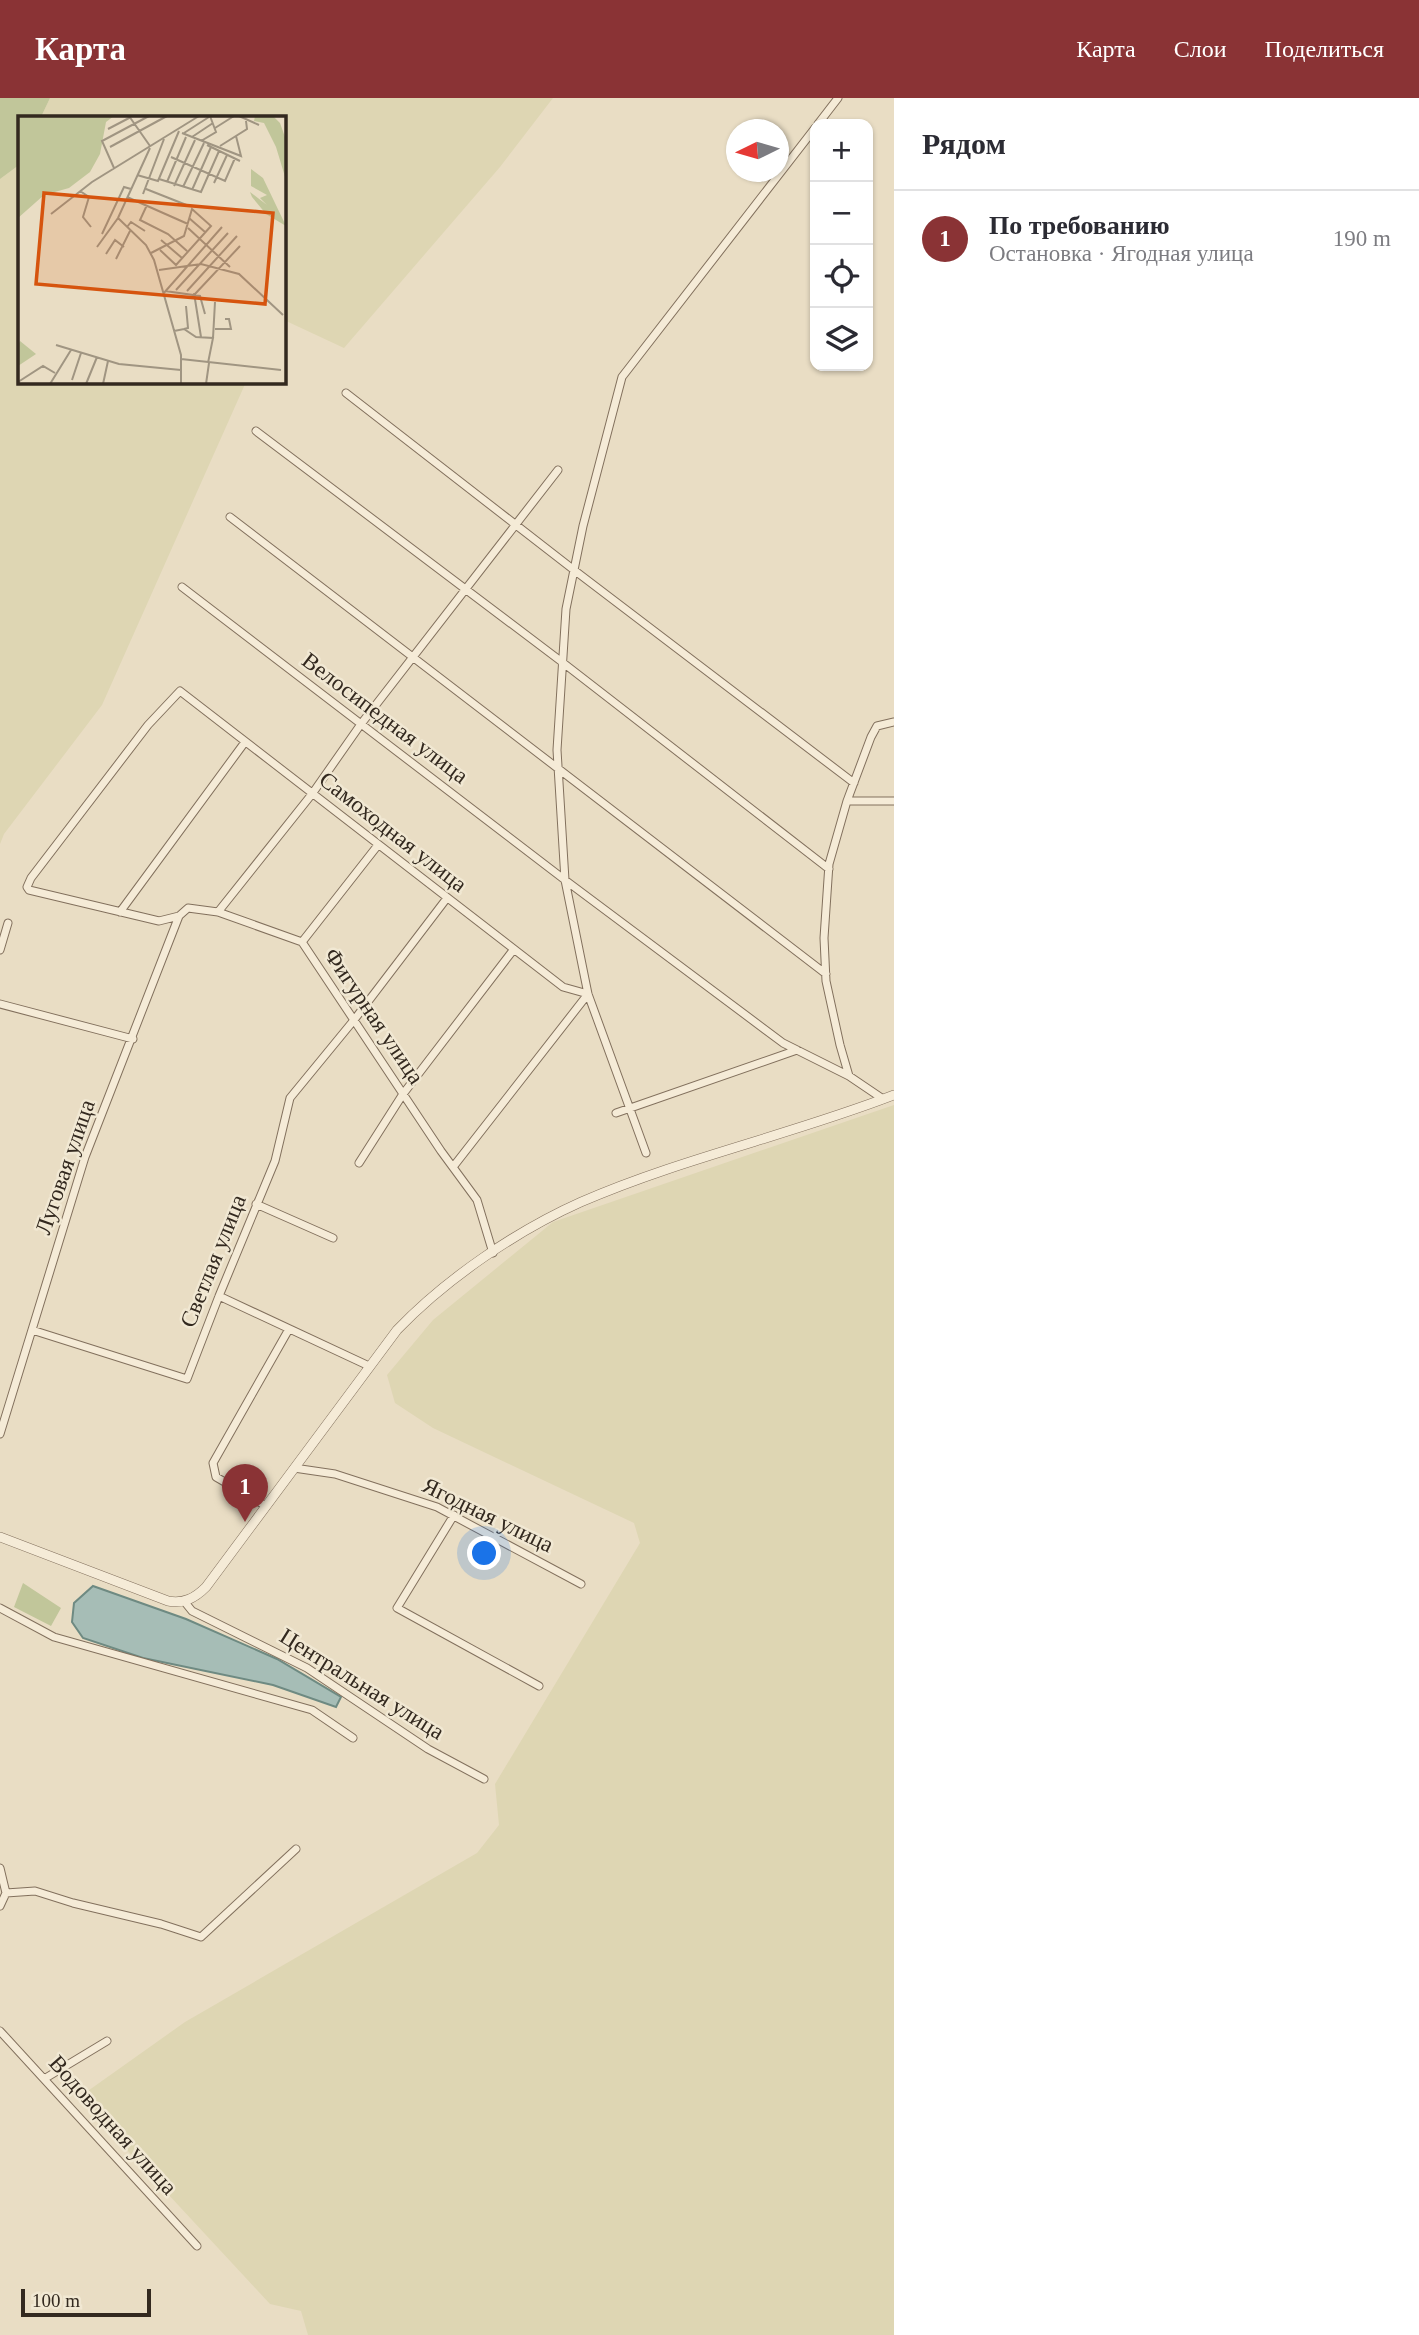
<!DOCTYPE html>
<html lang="ru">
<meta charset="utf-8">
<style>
body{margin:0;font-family:Georgia,serif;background:#f7f7f7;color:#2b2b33}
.controls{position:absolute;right:21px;top:21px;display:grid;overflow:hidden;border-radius:14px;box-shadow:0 2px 5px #0004}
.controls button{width:63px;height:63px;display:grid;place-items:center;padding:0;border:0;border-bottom:2px solid #e1e1e2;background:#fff;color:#2b2b33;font:35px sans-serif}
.compass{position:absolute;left:726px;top:21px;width:63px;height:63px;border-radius:50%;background:#fff;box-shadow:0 2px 5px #0004;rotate:265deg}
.scale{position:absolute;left:21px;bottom:18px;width:130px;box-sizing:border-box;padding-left:7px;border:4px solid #33291f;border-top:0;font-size:19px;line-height:24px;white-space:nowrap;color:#33291f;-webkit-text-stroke:5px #f1e8d3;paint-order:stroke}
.you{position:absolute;left:485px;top:1456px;width:24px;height:24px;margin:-18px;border:5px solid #fff;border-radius:50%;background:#1a73e8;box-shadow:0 0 0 10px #1a73e833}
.badge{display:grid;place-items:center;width:46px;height:46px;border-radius:50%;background:#8a3335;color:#fff;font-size:23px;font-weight:700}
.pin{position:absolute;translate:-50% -58px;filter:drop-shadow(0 2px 4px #0008)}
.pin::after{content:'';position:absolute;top:37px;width:24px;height:21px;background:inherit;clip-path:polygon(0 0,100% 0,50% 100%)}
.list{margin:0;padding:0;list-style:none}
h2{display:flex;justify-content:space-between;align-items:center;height:91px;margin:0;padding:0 28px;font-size:30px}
h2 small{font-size:23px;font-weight:400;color:#7c7c81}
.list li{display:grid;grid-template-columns:46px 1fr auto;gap:21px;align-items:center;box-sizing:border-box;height:98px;padding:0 28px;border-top:2px solid #e1e1e2}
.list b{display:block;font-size:26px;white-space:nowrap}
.list p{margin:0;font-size:23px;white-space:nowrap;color:#7c7c81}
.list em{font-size:23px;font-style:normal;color:#7c7c81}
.icon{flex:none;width:38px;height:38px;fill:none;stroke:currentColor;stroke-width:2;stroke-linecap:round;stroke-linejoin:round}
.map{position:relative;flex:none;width:894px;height:2237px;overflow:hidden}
header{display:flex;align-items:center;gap:42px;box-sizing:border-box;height:98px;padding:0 35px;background:#8a3335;color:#fff}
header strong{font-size:33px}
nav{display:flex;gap:38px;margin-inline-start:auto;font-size:24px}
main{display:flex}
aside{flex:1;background:#fff}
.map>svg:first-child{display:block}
.farmland{fill:#ded6b3}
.green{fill:#c1c69a}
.water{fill:#a6bdb6;stroke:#6e8a82;stroke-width:2}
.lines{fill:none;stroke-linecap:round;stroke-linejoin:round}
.minor-casing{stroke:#82705d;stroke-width:9}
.tertiary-casing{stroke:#82705d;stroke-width:10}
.minor{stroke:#f5ebd7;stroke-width:7}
.tertiary{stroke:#f5ebd7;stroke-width:9}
.labels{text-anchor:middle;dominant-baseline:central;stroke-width:5;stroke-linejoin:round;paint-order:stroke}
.street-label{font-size:23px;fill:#33291f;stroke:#f1e8d3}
.inset-road{fill:none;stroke:#a09582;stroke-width:2}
.view{fill:#d6540e;fill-opacity:0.15;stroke:#d6540e;stroke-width:3.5}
.inset-edge{fill:none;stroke:#33291f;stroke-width:3.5}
</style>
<header>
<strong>Карта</strong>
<nav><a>Карта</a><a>Слои</a><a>Поделиться</a></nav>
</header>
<main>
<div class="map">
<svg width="894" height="2237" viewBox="0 0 894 2237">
<rect width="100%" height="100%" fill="#e9ddc4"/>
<path class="farmland" d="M50,0H553L500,69L344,250L284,222V19H41Z
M19,67V284H246L102,607L4,736L0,746V81Z
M894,1007V2237H308L301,2213L270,2206L102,2025L85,1995L185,1924L477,1755L499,1727L495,1686L640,1445L634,1425L433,1330L395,1305L387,1277L433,1222L553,1124Z"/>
<path class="green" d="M0,0H50L41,19H19V67L0,81Z
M23,1485L61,1510L51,1528L14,1509Z"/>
<path class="water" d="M93,1488L186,1521L277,1561L341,1599L336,1609L273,1587L143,1560L83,1540L72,1524L74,1505Z"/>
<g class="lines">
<g class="minor-casing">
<path id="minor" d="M818,26L838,0
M346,295L574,472L854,685
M256,333L562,564L829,771
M230,419L826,876
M182,489L565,782L783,945L849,978L883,1001
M847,703H894
M120,814L245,644
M218,814L312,696L361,626L558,372
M302,844L378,747
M0,852L8,825
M0,906L133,941
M849,978L840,947L826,883L824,840L829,766L847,703L871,639L877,628L894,624
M616,1015L797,952
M646,1055L588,896L565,782L557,652L566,511L583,428L622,279L815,30
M359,1065L403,996L514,851
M453,1069L588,896L563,889L180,593L148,627L31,780L27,789L29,792L159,823L179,818L188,810L218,814L302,844L441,1053L477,1102L493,1155
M256,1106L333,1140
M219,1198L369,1268
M32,1232L187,1281L219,1198L275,1063L290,1000L354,922L447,800
M0,1336L85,1059L179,818
M294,1370L335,1376L437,1409L581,1486
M266,1408L216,1379L213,1365L289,1231
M454,1417L397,1510L539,1588
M184,1503L192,1513L307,1570L428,1651L484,1681
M0,1510L54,1539L312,1612L353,1640
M0,1770L6,1795
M0,1808L6,1795L35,1793L73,1805L161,1826L201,1839L296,1751
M0,1933L197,2148
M44,1981L107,1943"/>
</g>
<g class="tertiary-casing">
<path id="tertiary" d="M0,1439L168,1503C184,1506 195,1500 206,1489L397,1232C446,1181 516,1133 581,1104C682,1060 791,1037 894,997"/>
</g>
<use href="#minor" class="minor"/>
<use href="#tertiary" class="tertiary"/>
</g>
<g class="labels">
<g class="street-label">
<text transform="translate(385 620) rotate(37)">Велосипедная улица</text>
<text transform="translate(393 734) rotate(38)">Самоходная улица</text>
<text transform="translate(374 918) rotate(56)">Фигурная улица</text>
<text transform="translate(65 1069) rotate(-71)">Луговая улица</text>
<text transform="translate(213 1163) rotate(-68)">Светлая улица</text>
<text transform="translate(488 1417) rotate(26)">Ягодная улица</text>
<text transform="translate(362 1586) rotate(32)">Центральная улица</text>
<text transform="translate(113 2027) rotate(48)">Водоводная улица</text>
</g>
</g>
<g transform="translate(18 18)">
<rect width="268" height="268" fill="#e9ddc4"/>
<path d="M0,0H96L88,6L82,38L72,56L51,72L26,79L0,102ZM237,0H255L262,7L268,24V64L258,31L246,7L236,5ZM233,53L245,62L268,110L248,98L234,81L232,76L249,89L242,82L249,79L233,70ZM2,225L18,238L0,250V229Z" fill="#c1c69a"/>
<path class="inset-road" d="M111,0L132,30M221,0L241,9M197,12L216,0M90,13L113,1M164,17L223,40L218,20M166,17L191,1M174,21L195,7M183,25L198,16L192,0M189,29L222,45M202,30L229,13L228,5M92,31L149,0M153,41L207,65L217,42M96,52L84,25L131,0M119,59L140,65L161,15M141,63L183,76L201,35M149,66L168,21M196,67L209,39M156,70L177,24M165,71L186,27M128,73L171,90M174,74L193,31M62,75L71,81L65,101L73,111M125,78L146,23M109,81L170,108M129,89L122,104L150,118L169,135M33,98L74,66L181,0M100,102L128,129L136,144L163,239V268M171,102L187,116M109,111L113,106L127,115M170,112L212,151M84,118L106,71L113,73M143,124L164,142M79,131L100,102L132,32M133,137L166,120L174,93L193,110L158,149L142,134M88,138L97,124L106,131M98,143L112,115M141,154L183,148L221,158L265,199M158,174L210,117M147,175L182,180L187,198M169,175L219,120M176,177L183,221M145,178L204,111M177,178L222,130M166,213L170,212L168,190M197,213H213L211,203H207M156,215L166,213L178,221L195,222L190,247M195,222L197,186M38,229L101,248L163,254M163,243L263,254M54,264L63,237M0,266L25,250L37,257M32,268L53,234M68,268L79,241M85,268L90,245M188,268L191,247"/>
<path class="view" d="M26,77L255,97L247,188L18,168Z"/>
<rect width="268" height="268" class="inset-edge"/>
</g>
</svg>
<div class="controls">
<button>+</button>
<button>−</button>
<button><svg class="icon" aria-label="locate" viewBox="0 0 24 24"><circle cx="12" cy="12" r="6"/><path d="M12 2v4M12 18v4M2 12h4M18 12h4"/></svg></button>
<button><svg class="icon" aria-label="layers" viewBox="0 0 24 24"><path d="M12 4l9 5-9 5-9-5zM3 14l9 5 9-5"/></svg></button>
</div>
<svg class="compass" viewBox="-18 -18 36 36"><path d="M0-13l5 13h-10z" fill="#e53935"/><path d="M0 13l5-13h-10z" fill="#7c7c81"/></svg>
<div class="scale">100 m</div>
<div class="you"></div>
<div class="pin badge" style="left:245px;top:1424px">1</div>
</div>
<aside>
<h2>Рядом<small></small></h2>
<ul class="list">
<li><span class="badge">1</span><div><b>По требованию</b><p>Остановка · Ягодная улица</p></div><em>190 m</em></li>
</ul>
</aside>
</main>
